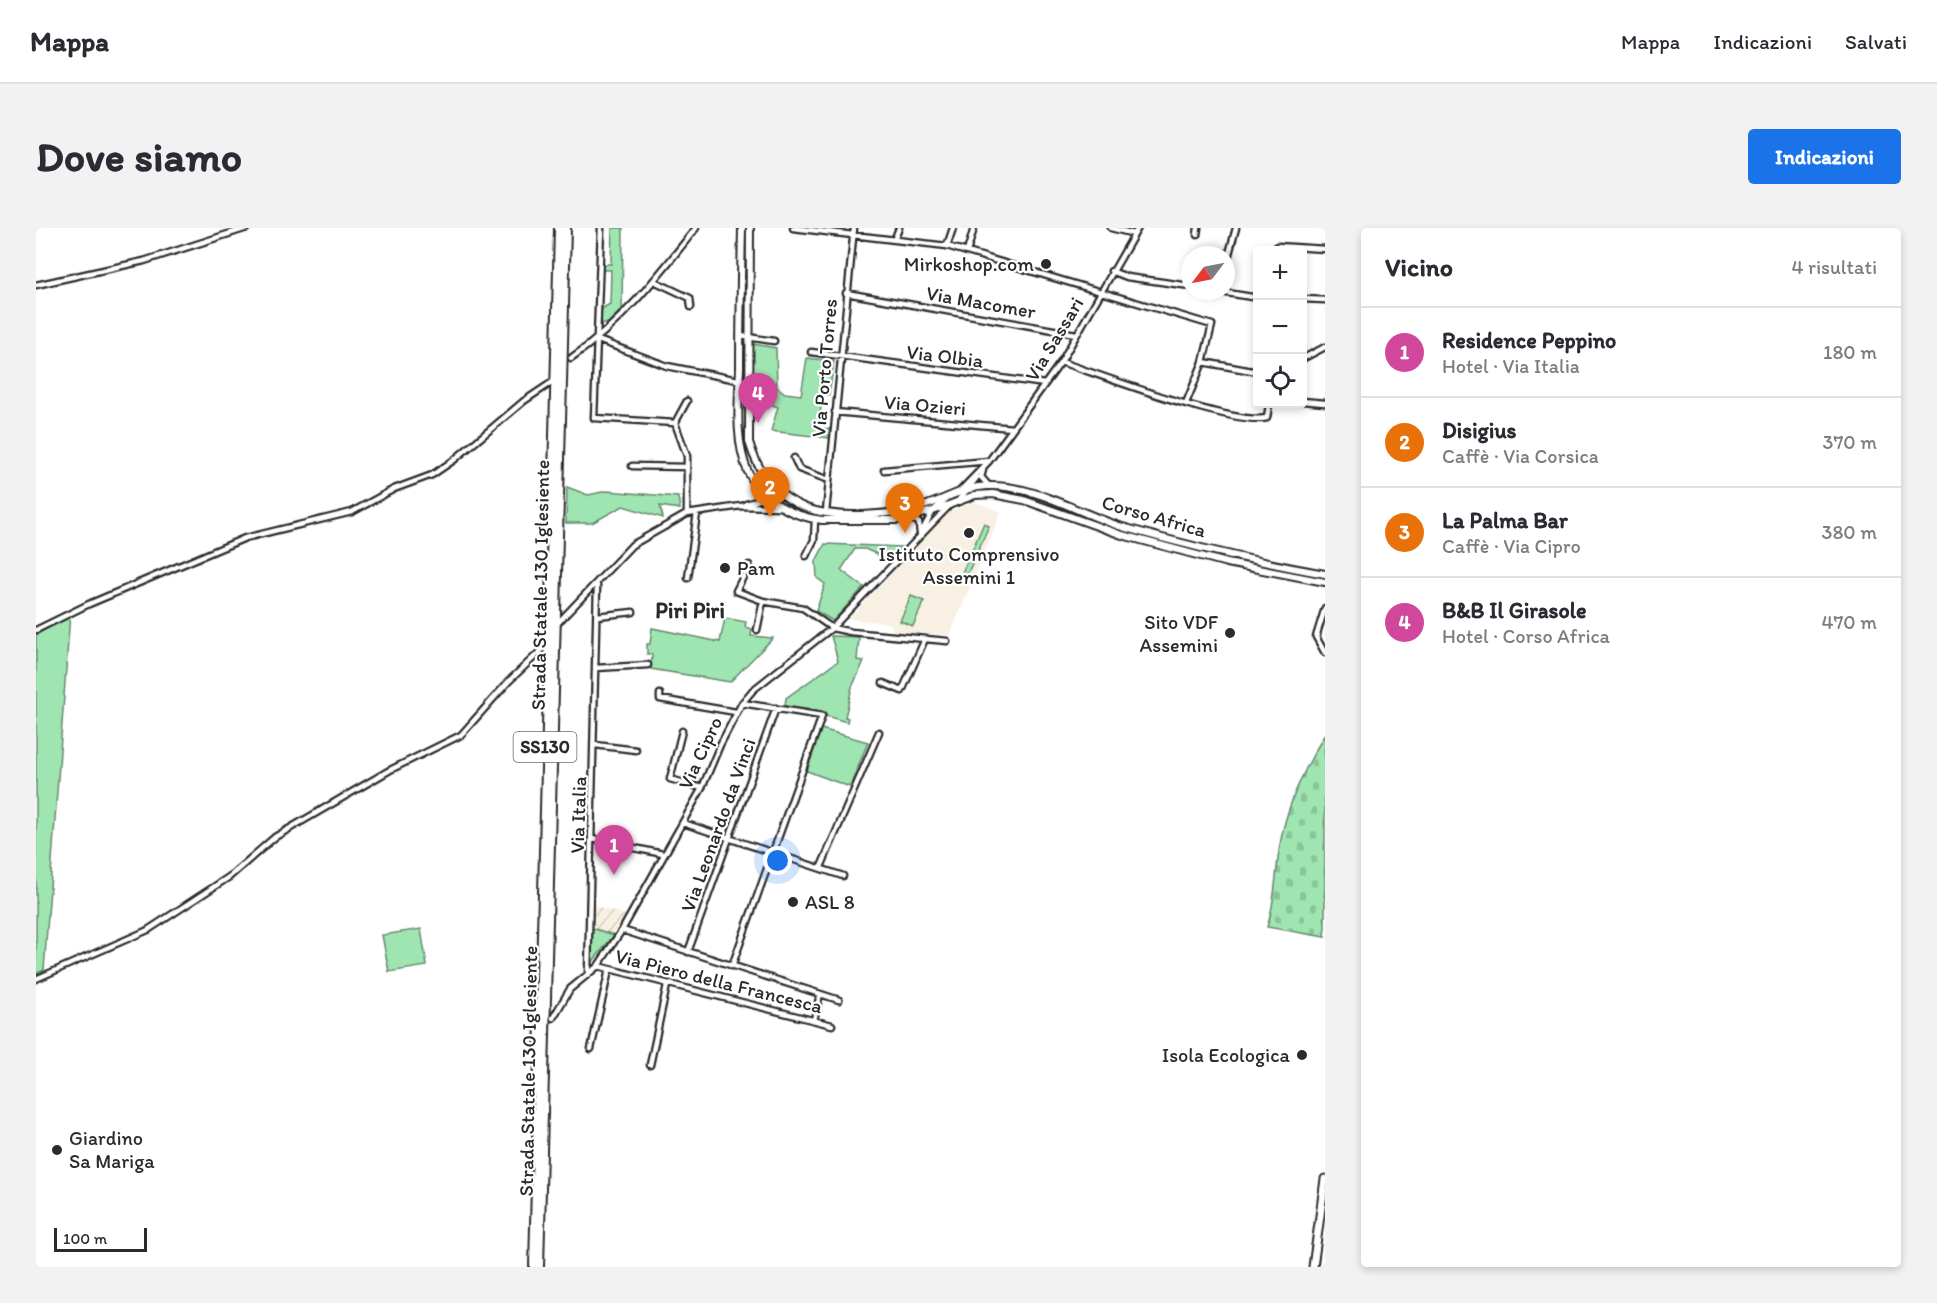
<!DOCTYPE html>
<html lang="it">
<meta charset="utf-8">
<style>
body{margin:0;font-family:Itim,sans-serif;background:#f2f2f3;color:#2b2b33}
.controls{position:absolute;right:18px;top:18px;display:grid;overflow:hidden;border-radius:6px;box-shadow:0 3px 9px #0003}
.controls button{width:54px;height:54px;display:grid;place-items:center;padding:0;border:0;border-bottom:2px solid #e1e1e2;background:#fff;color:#2b2b33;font:30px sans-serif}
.compass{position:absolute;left:1145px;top:18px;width:54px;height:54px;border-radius:50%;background:#fff;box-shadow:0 3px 9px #0003;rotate:238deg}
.scale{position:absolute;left:18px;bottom:15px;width:93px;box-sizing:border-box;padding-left:6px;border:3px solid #2b2b2b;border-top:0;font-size:16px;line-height:21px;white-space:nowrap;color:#2b2b2b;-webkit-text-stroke:4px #fff;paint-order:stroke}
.you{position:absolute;left:742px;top:633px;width:21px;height:21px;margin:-15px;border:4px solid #fff;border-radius:50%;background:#1a73e8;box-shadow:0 0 0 9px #1a73e833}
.badge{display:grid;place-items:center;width:39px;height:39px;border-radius:50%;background:#1a73e8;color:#fff;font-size:20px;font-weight:700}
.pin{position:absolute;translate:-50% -50px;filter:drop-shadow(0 2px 3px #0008)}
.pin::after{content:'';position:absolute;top:32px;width:21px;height:18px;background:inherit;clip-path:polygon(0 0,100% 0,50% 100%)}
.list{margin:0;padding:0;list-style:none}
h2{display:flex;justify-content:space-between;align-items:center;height:78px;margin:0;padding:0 24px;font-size:26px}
h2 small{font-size:20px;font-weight:400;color:#7c7c81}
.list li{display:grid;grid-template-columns:39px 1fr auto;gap:18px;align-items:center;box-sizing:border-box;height:90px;padding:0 24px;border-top:2px solid #e1e1e2}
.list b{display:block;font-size:22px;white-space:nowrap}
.list p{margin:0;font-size:20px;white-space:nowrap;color:#7c7c81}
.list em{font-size:20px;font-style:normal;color:#7c7c81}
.icon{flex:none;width:33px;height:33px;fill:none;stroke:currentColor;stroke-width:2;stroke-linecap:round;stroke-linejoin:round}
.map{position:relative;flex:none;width:1289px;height:1039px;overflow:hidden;border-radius:6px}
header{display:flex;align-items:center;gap:36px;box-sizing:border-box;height:84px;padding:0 30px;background:#fff;border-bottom:2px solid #e1e1e2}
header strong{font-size:28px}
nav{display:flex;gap:33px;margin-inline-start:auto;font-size:21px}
.intro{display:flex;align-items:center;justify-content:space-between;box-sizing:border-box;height:144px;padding:0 36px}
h1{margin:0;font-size:42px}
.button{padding:15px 27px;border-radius:6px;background:#1a73e8;color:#fff;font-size:21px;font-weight:700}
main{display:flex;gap:36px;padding:0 36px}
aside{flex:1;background:#fff;border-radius:6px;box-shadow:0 3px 9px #0003}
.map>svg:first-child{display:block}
.built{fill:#f8f0e2}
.industrial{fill:url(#industrial-furrows)}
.green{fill:#9fe5b2;stroke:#65886e;stroke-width:1.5}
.cemetery{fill:url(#cemetery-stones);stroke:#65886e;stroke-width:1.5}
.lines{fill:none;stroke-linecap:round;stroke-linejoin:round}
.minor-casing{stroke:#2b2b2b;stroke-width:9}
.tertiary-casing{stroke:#2b2b2b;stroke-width:10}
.secondary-casing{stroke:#2b2b2b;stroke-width:11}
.primary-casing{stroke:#2b2b2b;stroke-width:12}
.minor{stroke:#fff;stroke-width:4.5}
.tertiary{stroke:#fff;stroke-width:6}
.secondary{stroke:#fff;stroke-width:7}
.primary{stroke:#fff;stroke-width:8}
.poi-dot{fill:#2b2b2b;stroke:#fff;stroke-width:2}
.labels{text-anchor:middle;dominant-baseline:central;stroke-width:4.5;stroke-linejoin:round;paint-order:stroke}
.shield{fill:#fff;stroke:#6b6b6b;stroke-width:1.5}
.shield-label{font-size:18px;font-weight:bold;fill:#2b2b2b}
.poi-label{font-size:20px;fill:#2b2b2b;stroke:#fff;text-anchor:end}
.street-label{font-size:20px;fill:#2b2b2b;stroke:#fff}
.quarter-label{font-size:22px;font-weight:bold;fill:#2b2b2b;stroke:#fff}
</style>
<header>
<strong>Mappa</strong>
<nav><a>Mappa</a><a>Indicazioni</a><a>Salvati</a></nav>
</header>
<div class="intro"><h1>Dove siamo</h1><a class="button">Indicazioni</a></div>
<main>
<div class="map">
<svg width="1289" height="1039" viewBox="0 0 1289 1039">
<defs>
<pattern id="industrial-furrows" width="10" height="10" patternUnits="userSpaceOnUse" patternTransform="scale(1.5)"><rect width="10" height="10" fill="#f8f0e2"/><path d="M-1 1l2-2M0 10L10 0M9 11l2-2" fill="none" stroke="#d5cec2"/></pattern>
<pattern id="cemetery-stones" width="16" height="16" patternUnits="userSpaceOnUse" patternTransform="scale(1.5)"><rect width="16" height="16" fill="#9fe5b2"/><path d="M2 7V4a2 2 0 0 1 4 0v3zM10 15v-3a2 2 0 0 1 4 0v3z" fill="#89c599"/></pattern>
</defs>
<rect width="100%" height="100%" fill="#fff"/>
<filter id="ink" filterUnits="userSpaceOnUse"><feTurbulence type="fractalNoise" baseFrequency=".0167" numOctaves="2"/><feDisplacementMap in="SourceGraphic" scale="12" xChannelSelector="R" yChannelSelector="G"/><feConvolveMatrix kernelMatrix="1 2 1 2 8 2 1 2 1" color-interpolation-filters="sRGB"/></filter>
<g filter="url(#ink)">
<path class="built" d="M939,274L965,284L914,407L858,404L854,395L813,391L912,284Z"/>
<path class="industrial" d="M556,677L590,687L578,707L556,700Z"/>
<path class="green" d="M576,0H587L586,81L572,95H565V81L574,76L575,42H566V36H575Z
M717,116L740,120L741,159L749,165L765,167L771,130L798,133L793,167H786L783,200L794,201L793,210L735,203L742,179L717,170Z
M531,259L552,267L571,263L642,269L644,281L624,278L627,290L587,278L556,295H530Z
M948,295L953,298L930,349L925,347Z
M789,316L865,319L854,332L829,321H819L805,342L828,359L797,393L780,383L789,356L781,350L780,333Z
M875,368L888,373L877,398L864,393Z
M34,386L8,742L0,746V407Z
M689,390L710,394L709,399L716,401L715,408L737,410L694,454L615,441L616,426H611V416H614L616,400L684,414Z
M795,408L823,409L821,432L828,433L816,459L809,489L812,490L811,494L790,488V484L749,478L750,470L802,433Z
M785,501L832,514L814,559L771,543Z
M556,700L578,707L558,732L555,728Z
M385,701L391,738L353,744L346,707Z"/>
<path class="cemetery" d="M1289,506V709L1231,699C1240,672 1239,645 1244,617C1250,579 1269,539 1289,506Z"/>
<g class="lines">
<g class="minor-casing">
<path id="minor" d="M565,0L558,190L639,195L651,228V286
M757,0L911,18L1176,97L1167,134L1150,175
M1075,0L1098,6
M1161,7L1162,0
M859,10L863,0
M911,18L917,0
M1241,18L1289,21
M931,24L938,0
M1190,37L1200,0
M1075,43L1091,49L1154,58
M618,53L654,70L655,79
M0,57L108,33L211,0
M1179,63L1222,70
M810,65L1040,106
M1266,71L1289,72
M704,108L738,113
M562,112L631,138L712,154
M775,124L1009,156
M535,130C585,96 623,47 660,0
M1266,131L1289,119
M1025,134C1065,147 1197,198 1231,190L1233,176
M1167,134L1222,144
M1266,173L1289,175
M799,184L977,200
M639,195L651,173
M758,230L763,241L793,252
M596,238L651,239
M848,242L953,233
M947,242L945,249L953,258
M924,263L953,233L1025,134L1102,0
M720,273L732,268L746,267
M922,273L941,249
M710,276L720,273L724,264L722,260
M790,284L818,0
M868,292H879L883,295L884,306
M886,303L897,283L909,272
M770,328L778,312L779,291
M713,337L700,363L727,373L767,380L796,400L815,404L911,413
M652,350L661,285
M1289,380L1280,409L1289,425
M561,388L597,384
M519,398L596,317L651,286L705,278L744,279
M0,402L53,376L209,310L316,284L358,261L396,247L418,232L488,173L518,153
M721,402L727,373
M560,440L612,437
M847,455L866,463L889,411
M624,466V471L700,484
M646,503L634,551L666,560
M559,517L600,522
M647,595L807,648
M556,611L627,626
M785,639L843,504
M586,702L803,772
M652,724L740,480
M562,738L796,797
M696,738L786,488L706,475
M552,745L561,357
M0,751L112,702L193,649L239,609L354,542L425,507L473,453L511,417
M517,790L534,761L562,738L586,702L666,560L684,517L706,475L717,462L796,400L913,278
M778,792L784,766
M555,821L573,742
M614,837L631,757"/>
</g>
<g class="tertiary-casing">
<path id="tertiary" d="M706,0C705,46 704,92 704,139C703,172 698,212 712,244C725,272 757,289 786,292H861L897,283L939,267L957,266L988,272L1086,307L1191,335L1289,354
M714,0L713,214C722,245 739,268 770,280C802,292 859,287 891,277C912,270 929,259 951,258C999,256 1045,287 1090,300C1156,319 1222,334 1289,346"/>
</g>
<g class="secondary-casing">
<path id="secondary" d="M1277,1039L1289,951"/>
</g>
<g class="primary-casing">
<path id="primary" d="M498,1039L523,0
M503,1039L530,0"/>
</g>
<use href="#minor" class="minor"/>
<use href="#tertiary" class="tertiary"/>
<use href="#secondary" class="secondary"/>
<use href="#primary" class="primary"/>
</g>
</g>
<g class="poi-dot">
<circle cx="1010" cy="36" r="6"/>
<circle cx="933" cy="305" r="6"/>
<circle cx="689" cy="340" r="6"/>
<circle cx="1194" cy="405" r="6"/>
<circle cx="757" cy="674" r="6"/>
<circle cx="1266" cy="827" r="6"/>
<circle cx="21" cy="922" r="6"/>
</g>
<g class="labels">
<rect class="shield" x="477.5" y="504" width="63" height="30" rx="4.5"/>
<g class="shield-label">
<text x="509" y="519">SS130</text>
</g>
<g class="poi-label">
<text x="998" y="36">Mirkoshop.com</text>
<text x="933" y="326" text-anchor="middle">Istituto Comprensivo<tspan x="933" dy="23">Assemini 1</tspan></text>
<text x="701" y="340" text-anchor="start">Pam</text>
<text x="1182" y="394">Sito VDF<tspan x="1182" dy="23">Assemini</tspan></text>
<text x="769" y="674" text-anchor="start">ASL 8</text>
<text x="1254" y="827">Isola Ecologica</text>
<text x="33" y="910" text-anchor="start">Giardino<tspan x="33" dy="23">Sa Mariga</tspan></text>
</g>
<g class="street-label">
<text transform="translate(945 74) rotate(10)">Via Macomer</text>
<text transform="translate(1018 111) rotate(-59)">Via Sassari</text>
<text transform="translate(909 128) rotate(7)">Via Olbia</text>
<text transform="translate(788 140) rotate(-85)">Via Porto Torres</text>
<text transform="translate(889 177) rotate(5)">Via Ozieri</text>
<text transform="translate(1118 288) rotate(16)">Corso Africa</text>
<text transform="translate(504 357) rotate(-89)">Strada Statale 130 Iglesiente</text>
<text transform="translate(664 525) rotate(-65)">Via Cipro</text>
<text transform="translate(542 587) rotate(-88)">Via Italia</text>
<text transform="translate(682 597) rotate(-70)">Via Leonardo da Vinci</text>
<text transform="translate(683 753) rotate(14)">Via Piero della Francesca</text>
<text transform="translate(492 843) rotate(-89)">Strada Statale 130 Iglesiente</text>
</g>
<g class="quarter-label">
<text x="654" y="382">Piri Piri</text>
</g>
</g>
</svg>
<div class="controls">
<button>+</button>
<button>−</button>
<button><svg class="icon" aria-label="locate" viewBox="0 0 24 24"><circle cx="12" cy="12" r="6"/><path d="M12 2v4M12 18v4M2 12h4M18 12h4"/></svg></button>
</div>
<svg class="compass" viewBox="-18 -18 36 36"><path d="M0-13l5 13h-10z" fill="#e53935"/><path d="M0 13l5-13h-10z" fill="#7c7c81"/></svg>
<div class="scale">100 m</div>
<div class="you"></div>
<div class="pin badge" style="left:578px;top:647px;background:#d1479c">1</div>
<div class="pin badge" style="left:734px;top:289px;background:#e8710a">2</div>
<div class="pin badge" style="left:869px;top:305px;background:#e8710a">3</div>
<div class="pin badge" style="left:722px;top:195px;background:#d1479c">4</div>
</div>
<aside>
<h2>Vicino<small>4 risultati</small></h2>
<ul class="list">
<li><span class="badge" style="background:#d1479c">1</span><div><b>Residence Peppino</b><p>Hotel · Via Italia</p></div><em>180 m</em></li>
<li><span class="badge" style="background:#e8710a">2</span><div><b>Disigius</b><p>Caffè · Via Corsica</p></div><em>370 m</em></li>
<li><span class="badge" style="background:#e8710a">3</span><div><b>La Palma Bar</b><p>Caffè · Via Cipro</p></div><em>380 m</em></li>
<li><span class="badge" style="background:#d1479c">4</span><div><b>B&amp;B Il Girasole</b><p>Hotel · Corso Africa</p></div><em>470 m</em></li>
</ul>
</aside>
</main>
